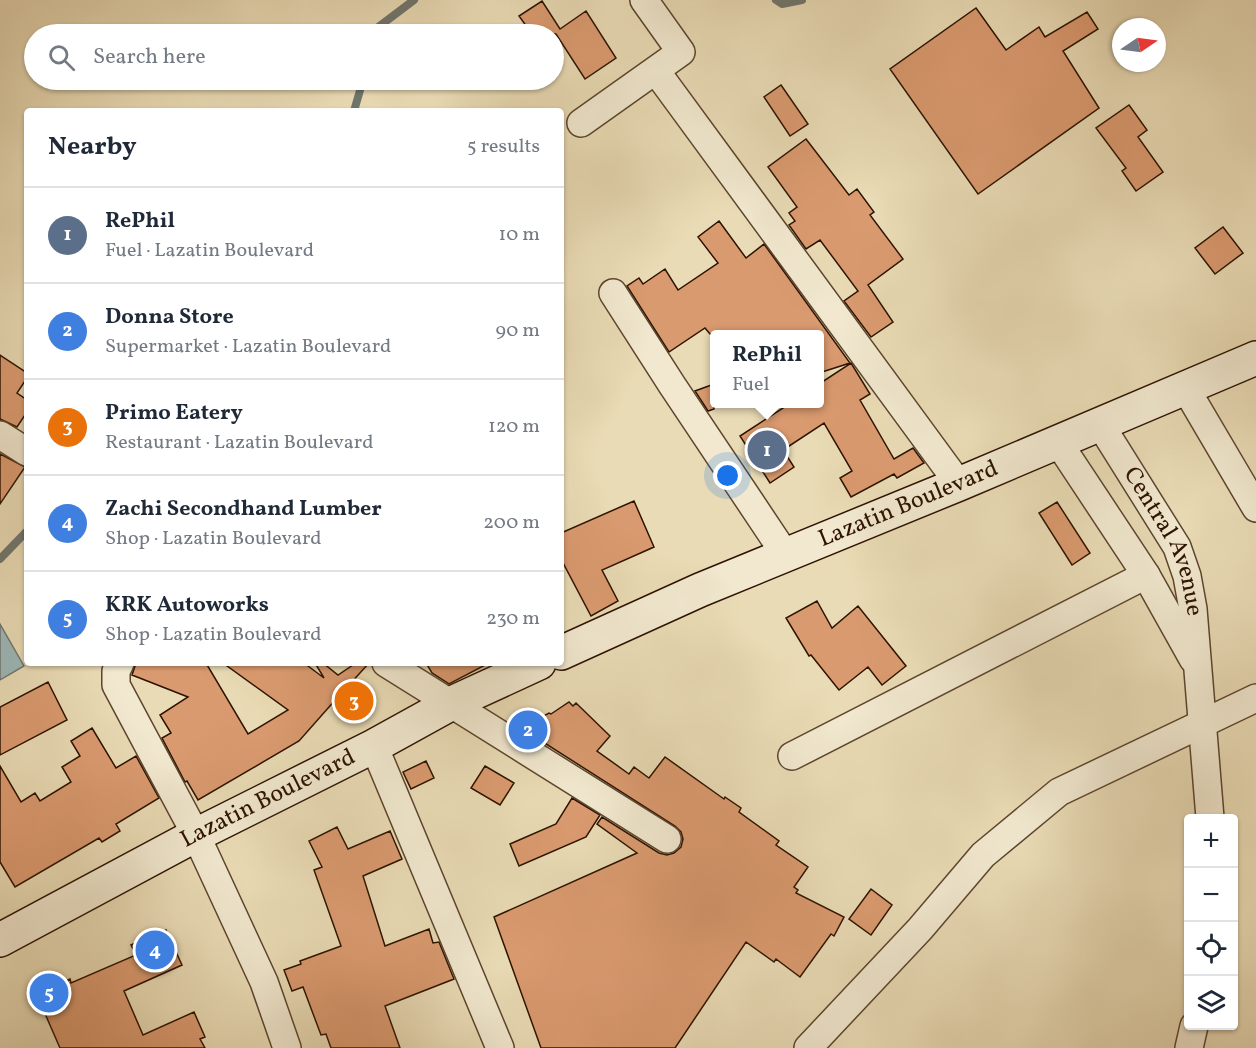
<!DOCTYPE html>
<meta charset="utf-8">
<style>
body{margin:0;font-family:Vollkorn,serif;background:#f2f2f3;color:#1f2937}
.controls{position:absolute;right:18px;bottom:18px;display:grid;overflow:hidden;border-radius:6px;box-shadow:0 2px 4px #0004}
.controls button{width:54px;height:54px;display:grid;place-items:center;padding:0;border:0;border-bottom:2px solid #e0e1e3;background:#fff;color:#1f2937;font:30px sans-serif}
.compass{position:absolute;left:1112px;top:18px;width:54px;height:54px;border-radius:50%;background:#fff;box-shadow:0 2px 4px #0004;rotate:77deg}
.you{position:absolute;left:728px;top:476px;width:21px;height:21px;margin:-15px;border:4px solid #fff;border-radius:50%;background:#1a73e8;box-shadow:0 0 0 9px #1a73e833}
.badge{display:grid;place-items:center;width:39px;height:39px;border-radius:50%;background:#1a73e8;color:#fff;font-size:20px;font-weight:700}
.pin{position:absolute;translate:-50% -50%;border:3px solid #fff;box-shadow:0 2px 6px #0006}
.popup{position:absolute;left:710px;top:330px;width:114px;height:78px;box-sizing:border-box;display:grid;place-content:center;border-radius:6px;background:#fff;filter:drop-shadow(0 2px 4px #0005);font-size:20px;white-space:nowrap;color:#747a83}
.popup b{font-size:22px;color:#1f2937}
.popup::after{content:'';position:absolute;left:50%;top:100%;margin-left:-12px;border:12px solid transparent;border-top-color:#fff}
.list{margin:0;padding:0;list-style:none}
h2{display:flex;justify-content:space-between;align-items:center;height:78px;margin:0;padding:0 24px;font-size:26px}
h2 small{font-size:20px;font-weight:400;color:#747a83}
.list li{display:grid;grid-template-columns:39px 1fr auto;gap:18px;align-items:center;box-sizing:border-box;height:96px;padding:0 24px;border-top:2px solid #e0e1e3}
.list b{display:block;font-size:22px;white-space:nowrap}
.list p{margin:0;font-size:20px;white-space:nowrap;color:#747a83}
.list em{font-size:20px;font-style:normal;color:#747a83}
.icon{flex:none;width:33px;height:33px;fill:none;stroke:currentColor;stroke-width:2;stroke-linecap:round;stroke-linejoin:round}
.map{position:relative;flex:none;width:1256px;height:1048px;overflow:hidden}
.search{position:absolute;background:#fff;box-shadow:0 2px 4px #0004;left:24px;top:24px;width:540px;height:66px;display:flex;align-items:center;gap:15px;box-sizing:border-box;padding:0 21px;border-radius:33px;color:#747a83;font-size:22px}
.panel{position:absolute;background:#fff;box-shadow:0 2px 4px #0004;left:24px;top:108px;width:540px;height:558px;border-radius:6px}
.map>svg:first-child{display:block}
.water{fill:#9cb8b8;stroke:#70766e;stroke-width:1.5}
.lines{fill:none;stroke-linecap:round;stroke-linejoin:round}
.stream{stroke:#70766e;stroke-width:8}
.building{fill:#da9a6f;stroke:#2d1300;stroke-width:1.5}
.minor-casing{stroke:#5c452d;stroke-width:30}
.secondary-casing{stroke:#2d1300;stroke-width:36}
.minor{stroke:#f1e8cf;stroke-width:27}
.secondary{stroke:#f1e8cf;stroke-width:33}
.labels{text-anchor:middle;dominant-baseline:central;stroke-width:4.5;stroke-linejoin:round;paint-order:stroke}
.street-label{font-size:24px;fill:#2d1300;stroke:#f1e8cf}
</style>
<div class="map">
<svg width="1256" height="1048" viewBox="0 0 1256 1048">
<rect width="100%" height="100%" fill="#e9dbb5"/>
<filter id="stains"><feTurbulence type="fractalNoise" baseFrequency=".00333" numOctaves="4"/><feColorMatrix values="0 0 0 0 .2 0 0 0 0 .09 0 0 0 0 .02 0 0 0 .5 -.17"/></filter>
<radialGradient id="worn" r=".72"><stop offset=".6" stop-color="#630" stop-opacity="0"/><stop offset="1" stop-color="#630" stop-opacity=".3"/></radialGradient>
<path class="water" d="M0,624L24,666L0,680Z"/>
<g class="lines">
<path class="stream" d="M776,0L782,4L802,0
M375,34L377,28L414,0
M354,111L363,80
M0,559L27,531"/>
</g>
<path class="building" d="M542,1L560,29L586,11L616,58L585,79L556,34H532L519,16Z
M976,8L1006,50L1039,27L1045,37L1087,12L1098,29L1063,51L1099,108L978,194L890,69Z
M781,85L808,124L790,136L764,97Z
M1129,105L1147,130L1138,137L1163,172L1136,191L1122,171L1126,168L1096,128Z
M806,139L849,195L857,189L874,212L870,215L903,259L868,285L893,322L871,337L844,301L858,291L820,240L806,249L789,225L795,221L789,213L797,207L768,167Z
M719,221L746,258L764,244L850,363L819,373V334H710L705,328L669,352L627,286L639,278L643,284L665,269L678,290L718,263L698,237Z
M1223,227L1243,253L1215,274L1195,248Z
M0,355L27,373V378L17,393L27,400V412L17,427L0,419Z
M851,363L870,394L860,400L894,459L913,448L924,463L897,478L894,474L851,497L840,478L852,471L824,423L783,450L794,467L770,483L740,436L789,404H819V384Z
M714,384V409L708,411L695,391Z
M0,454L25,467L0,504Z
M634,501L654,547L602,570L618,601L591,616L561,559V533Z
M1057,502L1090,553L1072,565L1039,513Z
M817,601L832,628L858,606L906,666L882,685L868,667L839,690L811,655L809,656L786,618Z
M136,663H206L248,734L288,710L223,663H304L324,678L315,663H323L338,675L356,663H369L350,684L368,698L346,712L337,698L299,741L198,800L187,781L185,782L162,738L171,733L160,715L188,697L132,675Z
M426,663H489L449,684L432,673Z
M48,682L67,720L0,755V707Z
M569,702L573,706L576,703L610,736L597,751L629,774L634,767L649,778L665,757L724,799L725,797L741,808L739,812L779,841L776,845L808,867L794,887L798,890L796,893L844,917L834,936L831,934L800,977L776,959L774,962L746,942L675,1048H541L494,917L637,853L597,824L602,817L659,853L667,855L674,853L681,847L683,839L681,832L675,826L521,728L549,713L551,714Z
M92,728L116,768L136,756L159,798L116,824L120,831L102,842L99,838L15,887L0,862V766L21,802L35,793L40,801L71,782L62,767L80,756L71,741Z
M426,761L434,778L411,789L403,772Z
M485,766L514,783L500,805L471,788Z
M572,798L600,815L586,837L519,866L510,844L556,824Z
M337,827L348,849L390,831L402,859L363,876L385,946L429,929L433,943L439,942L454,979L385,1006L400,1048H331L326,1034L321,1035L303,987L292,991L284,970L301,964L300,961L341,946L314,870L322,867L309,841Z
M871,889L892,905L871,935L849,919Z
M166,930L182,965L124,991L143,1035L194,1012L205,1037L200,1039L205,1048H60L36,993L70,979L71,983L136,955L131,945Z"/>
<g class="lines">
<g class="minor-casing">
<g id="minor">
<path d="M656,71L959,484"/>
<path d="M581,123L681,52L644,0"/>
<path d="M613,293L672,385L785,554"/>
<path d="M1186,389L1256,508"/>
<path id="s1" d="M1100,424L1177,547L1187,576L1193,609L1210,818"/>
<path d="M0,435L27,452"/>
<path d="M1058,442L1146,575L1193,659"/>
<path d="M120,663L116,671V685L196,835L264,982L287,1048"/>
<path d="M386,663L667,839"/>
<path d="M374,746L500,1048"/>
<path d="M792,756L1146,575"/>
<path d="M808,1048L920,929L983,855L1059,792L1256,698"/>
<path d="M1189,1048L1194,1026"/>
</g>
</g>
<g class="secondary-casing">
<g id="secondary">
<path id="s2" d="M561,653L700,590L959,484L1256,358"/>
<path id="s3" d="M0,940L196,835L374,746L452,703L539,663"/>
</g>
</g>
<use href="#minor" class="minor"/>
<use href="#secondary" class="secondary"/>
</g>
<g class="labels">
<g class="street-label">
<text stroke="none"><textPath href="#s2" startOffset="378">Lazatin Boulevard</textPath></text>
<text stroke="none"><textPath href="#s1" startOffset="135">Central Avenue</textPath></text>
<text stroke="none"><textPath href="#s3" startOffset="303">Lazatin Boulevard</textPath></text>
</g>
</g>
<rect width="100%" height="100%" filter="url(#stains)"/>
<rect width="100%" height="100%" fill="url(#worn)"/>
</svg>
<div class="controls">
<button>+</button>
<button>−</button>
<button><svg class="icon" aria-label="locate" viewBox="0 0 24 24"><circle cx="12" cy="12" r="6"/><path d="M12 2v4M12 18v4M2 12h4M18 12h4"/></svg></button>
<button><svg class="icon" aria-label="layers" viewBox="0 0 24 24"><path d="M12 4l9 5-9 5-9-5zM3 14l9 5 9-5"/></svg></button>
</div>
<svg class="compass" viewBox="-18 -18 36 36"><path d="M0-13l5 13h-10z" fill="#e53935"/><path d="M0 13l5-13h-10z" fill="#747a83"/></svg>
<div class="you"></div>
<div class="pin badge" style="left:767px;top:450px;background:#5c6f8a">1</div>
<div class="popup"><b>RePhil</b>Fuel</div>
<div class="pin badge" style="left:528px;top:730px;background:#3f7fe0">2</div>
<div class="pin badge" style="left:354px;top:701px;background:#e8710a">3</div>
<div class="pin badge" style="left:155px;top:950px;background:#3f7fe0">4</div>
<div class="pin badge" style="left:49px;top:993px;background:#3f7fe0">5</div>
<div class="search"><svg class="icon" aria-label="search" viewBox="0 0 24 24"><circle cx="10" cy="10" r="6"/><path d="M15 15l6 6"/></svg>Search here</div>
<section class="panel">
<h2>Nearby<small>5 results</small></h2>
<ul class="list">
<li><span class="badge" style="background:#5c6f8a">1</span><div><b>RePhil</b><p>Fuel · Lazatin Boulevard</p></div><em>10 m</em></li>
<li><span class="badge" style="background:#3f7fe0">2</span><div><b>Donna Store</b><p>Supermarket · Lazatin Boulevard</p></div><em>90 m</em></li>
<li><span class="badge" style="background:#e8710a">3</span><div><b>Primo Eatery</b><p>Restaurant · Lazatin Boulevard</p></div><em>120 m</em></li>
<li><span class="badge" style="background:#3f7fe0">4</span><div><b>Zachi Secondhand Lumber</b><p>Shop · Lazatin Boulevard</p></div><em>200 m</em></li>
<li><span class="badge" style="background:#3f7fe0">5</span><div><b>KRK Autoworks</b><p>Shop · Lazatin Boulevard</p></div><em>230 m</em></li>
</ul>
</section>
</div>
